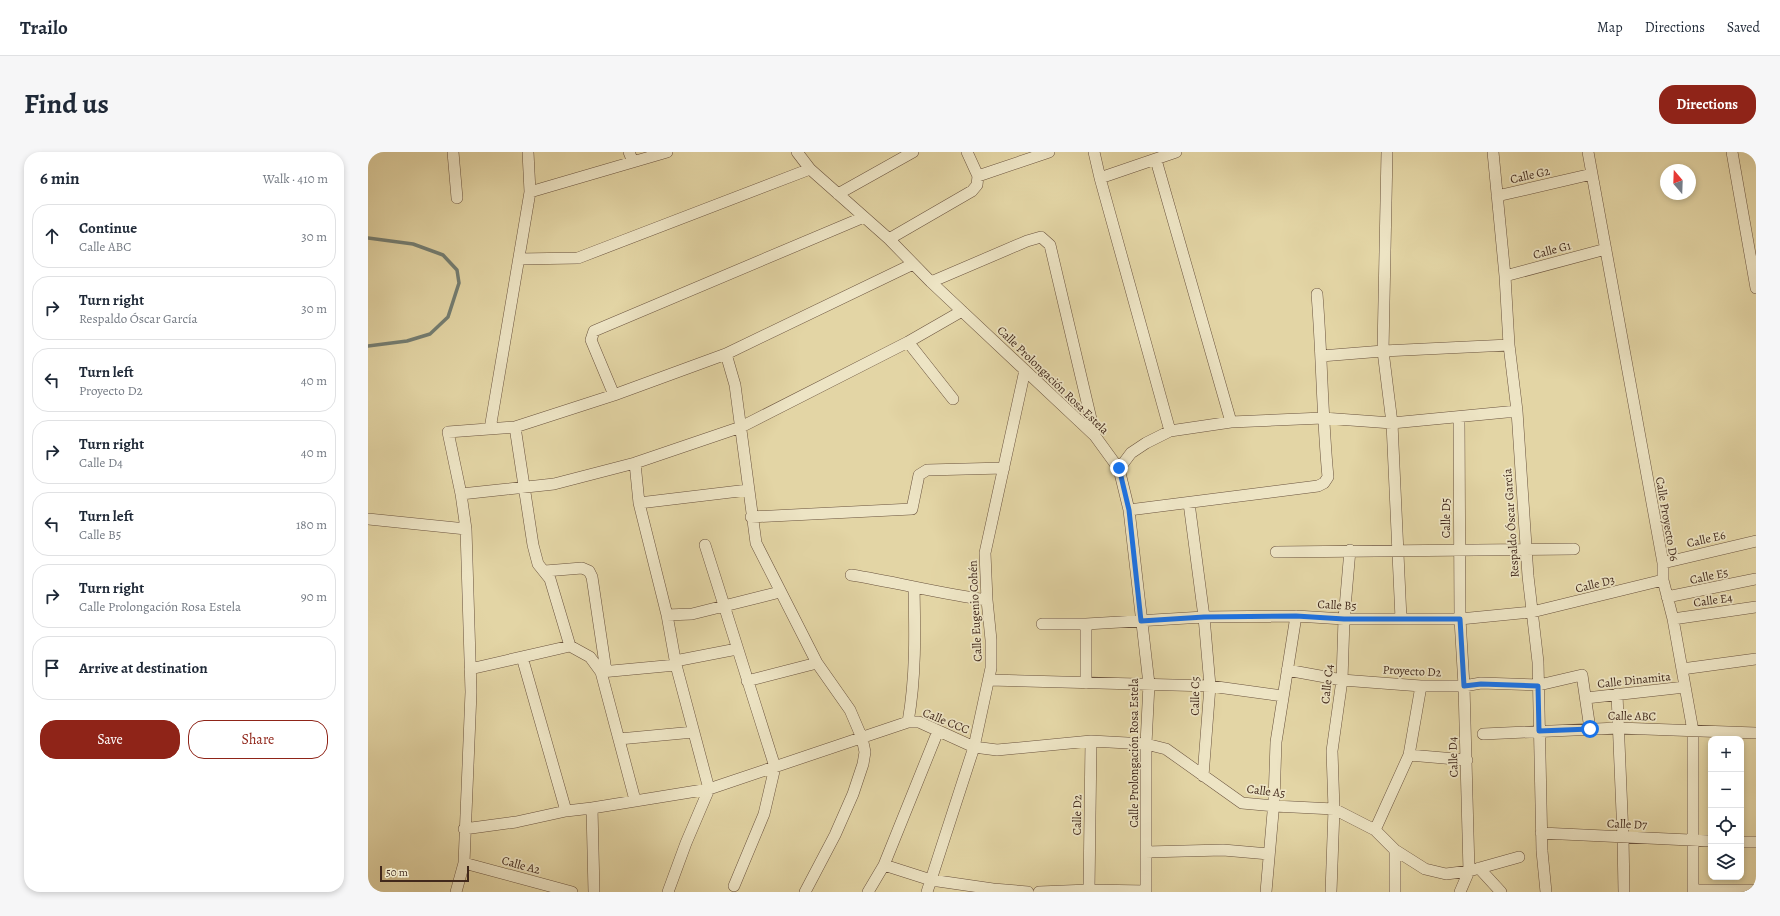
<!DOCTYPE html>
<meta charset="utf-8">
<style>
body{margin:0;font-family:Alegreya,serif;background:#f6f6f7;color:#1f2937}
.controls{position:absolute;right:12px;bottom:12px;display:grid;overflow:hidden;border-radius:8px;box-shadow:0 2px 6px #0003}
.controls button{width:36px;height:36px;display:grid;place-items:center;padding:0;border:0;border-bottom:1px solid #e0e1e3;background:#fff;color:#1f2937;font:20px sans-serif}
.compass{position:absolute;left:1292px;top:12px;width:36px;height:36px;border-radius:50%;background:#fff;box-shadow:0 2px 6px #0003;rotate:341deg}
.scale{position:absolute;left:12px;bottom:10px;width:89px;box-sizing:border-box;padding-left:4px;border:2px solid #41281b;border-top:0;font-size:11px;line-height:14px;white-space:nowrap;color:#41281b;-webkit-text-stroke:3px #ede4c4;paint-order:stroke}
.stop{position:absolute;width:12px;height:12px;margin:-9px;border:3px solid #1a73e8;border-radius:50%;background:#fff}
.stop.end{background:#1a73e8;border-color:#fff;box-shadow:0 1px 4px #0008}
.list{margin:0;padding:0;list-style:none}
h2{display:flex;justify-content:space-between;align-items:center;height:52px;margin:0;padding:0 16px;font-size:17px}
h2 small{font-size:13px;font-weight:400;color:#747a83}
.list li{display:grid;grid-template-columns:26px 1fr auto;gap:12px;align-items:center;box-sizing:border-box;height:64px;margin:0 8px 8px;padding:0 8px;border:1px solid #e0e1e3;border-radius:16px}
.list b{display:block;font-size:15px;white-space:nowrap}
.list p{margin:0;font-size:13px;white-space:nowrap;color:#747a83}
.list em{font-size:13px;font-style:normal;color:#747a83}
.actions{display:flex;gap:8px;padding:12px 16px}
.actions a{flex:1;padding:9px 0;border:1px solid #8f2418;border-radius:16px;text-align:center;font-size:14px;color:#8f2418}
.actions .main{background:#8f2418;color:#fff}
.icon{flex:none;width:22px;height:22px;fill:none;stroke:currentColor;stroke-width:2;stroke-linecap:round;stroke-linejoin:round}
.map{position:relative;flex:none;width:1388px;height:740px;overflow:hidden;border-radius:16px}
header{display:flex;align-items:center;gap:24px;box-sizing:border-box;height:56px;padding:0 20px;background:#fff;border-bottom:1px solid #e0e1e3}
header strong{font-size:19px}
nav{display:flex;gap:22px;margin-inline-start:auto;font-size:14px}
.intro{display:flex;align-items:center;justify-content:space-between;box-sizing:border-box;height:96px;padding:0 24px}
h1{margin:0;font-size:28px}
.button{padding:10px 18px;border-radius:16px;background:#8f2418;color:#fff;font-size:14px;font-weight:700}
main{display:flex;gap:24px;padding:0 24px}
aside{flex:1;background:#fff;border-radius:16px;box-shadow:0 2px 6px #0003}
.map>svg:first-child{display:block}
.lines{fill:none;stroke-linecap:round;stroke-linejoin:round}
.stream{stroke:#747e73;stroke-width:3.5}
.minor-casing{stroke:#6a533e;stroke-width:12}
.minor{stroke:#ede4c4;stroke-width:11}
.route{stroke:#1a73e8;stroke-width:5}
.labels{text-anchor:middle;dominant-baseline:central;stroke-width:3.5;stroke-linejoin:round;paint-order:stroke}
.street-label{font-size:12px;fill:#41281b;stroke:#ede4c4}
</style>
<header>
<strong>Trailo</strong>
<nav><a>Map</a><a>Directions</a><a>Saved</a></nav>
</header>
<div class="intro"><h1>Find us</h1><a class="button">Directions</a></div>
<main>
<aside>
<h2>6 min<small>Walk · 410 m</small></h2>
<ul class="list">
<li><svg class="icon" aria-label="ahead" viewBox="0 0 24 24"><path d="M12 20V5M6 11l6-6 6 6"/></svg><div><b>Continue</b><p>Calle ABC</p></div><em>30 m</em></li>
<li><svg class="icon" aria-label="right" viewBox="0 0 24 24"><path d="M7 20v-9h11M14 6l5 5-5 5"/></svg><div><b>Turn right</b><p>Respaldo Óscar García</p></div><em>30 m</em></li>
<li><svg class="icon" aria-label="left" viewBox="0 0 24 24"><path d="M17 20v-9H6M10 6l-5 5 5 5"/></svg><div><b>Turn left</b><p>Proyecto D2</p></div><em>40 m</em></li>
<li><svg class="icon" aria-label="right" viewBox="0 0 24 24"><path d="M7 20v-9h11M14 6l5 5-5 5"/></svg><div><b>Turn right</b><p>Calle D4</p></div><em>40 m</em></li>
<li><svg class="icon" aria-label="left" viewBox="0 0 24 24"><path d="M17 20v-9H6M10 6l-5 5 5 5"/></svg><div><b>Turn left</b><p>Calle B5</p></div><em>180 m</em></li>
<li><svg class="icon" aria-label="right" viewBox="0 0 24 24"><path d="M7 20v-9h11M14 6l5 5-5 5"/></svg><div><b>Turn right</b><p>Calle Prolongación Rosa Estela</p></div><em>90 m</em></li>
<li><svg class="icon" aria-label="arrive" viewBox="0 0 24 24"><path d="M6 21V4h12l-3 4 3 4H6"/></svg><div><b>Arrive at destination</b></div></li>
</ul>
<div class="actions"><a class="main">Save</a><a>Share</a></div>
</aside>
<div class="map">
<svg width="1388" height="740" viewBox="0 0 1388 740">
<rect width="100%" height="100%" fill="#e3d5a5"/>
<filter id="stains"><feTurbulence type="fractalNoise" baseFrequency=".005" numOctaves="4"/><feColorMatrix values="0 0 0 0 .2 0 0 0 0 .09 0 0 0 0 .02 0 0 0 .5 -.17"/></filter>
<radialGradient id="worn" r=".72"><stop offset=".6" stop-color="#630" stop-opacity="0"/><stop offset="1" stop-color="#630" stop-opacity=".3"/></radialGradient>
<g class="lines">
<path class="stream" d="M0,86L45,92L75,103L89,118L91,131L80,165L62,182L39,189L0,194"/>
<g class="minor-casing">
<path id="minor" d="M85,0L89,46
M261,0L265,10
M429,0L442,17L521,87L563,130L727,284L751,317L761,358L781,532L778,592V740
M726,0L732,26L802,279
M1019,0L1015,199L1024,271L1033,467
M1125,0L1137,124L1141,193L1149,259L1160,424L1170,510L1174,699L1178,740
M1220,0L1295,411V428L1305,467L1325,579V740
M1364,0L1388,136
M788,8L863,270
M610,24L681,0
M732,26L808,0
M162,40L299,0
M470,42L545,0
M1129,44L1224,22
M521,87L604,39L609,33L610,24L599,0
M151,107L210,106L442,17
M1137,124L1238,97
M563,130L659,89L673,85L682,93L727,284
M540,190L585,247
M358,202L367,233L388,391L449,511L482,558L494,586L497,600L495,612L485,642L467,683L437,740
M953,204L1015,199L1141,193
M246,243L223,188L226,179L496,65
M1091,265L1092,467L1096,534L1101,719L1092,740
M147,275L165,393L170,412L182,427L202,494
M122,277L162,40L160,0
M267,311L271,351L299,463L308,513L341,637L318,691L300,740
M751,317L763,301L778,291L802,279L863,270L955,266L1024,271L1149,259
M93,342L186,332L267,311L373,275L540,190L594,159
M271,351L380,338
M821,351L836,465L842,534L835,624
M761,358L950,334L956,331L960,325C954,264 954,203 949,142
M383,365L544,357L551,323L559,318L636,316
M0,367L98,377
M337,393L407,615L396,662L366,734
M908,400L1206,397
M1295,411L1388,389
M177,419L214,416L221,419L224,425L238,519
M483,423C528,430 573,442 619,448
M1299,445L1388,427
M299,463L324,462L412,440
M1305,467L1388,455
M674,472H718L836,465L928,464L976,467H1092L1164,460L1295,428
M718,472V531
M154,505L198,659
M307,509L369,497
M102,517L202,494L222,505L233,520L267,648
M1314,517L1388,507
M919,518L974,528L1053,534H1096L1113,531L1171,533L1214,523L1222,577
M233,520L308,513
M621,528L842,534L915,544
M379,529L449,511
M1249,542L1255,685L1256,740
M1218,546L1317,535
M540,570C548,525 547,480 546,435
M1115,582L1250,576L1388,581
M251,587L326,580
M1041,603L1099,608
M224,656L341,637L540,570H551L606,595L629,598L723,589L778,592L798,597L874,651L906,654L966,657L1007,678L1027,698L1057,717L1078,722L1101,719L1151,705
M96,677L148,670L198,659L224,656L226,740
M1007,678L1041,603L1053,534
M1173,681L1343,689
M1373,690H1388
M1027,698V740
M778,700L855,698L901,702
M96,711L204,740
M516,713L563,728L625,737L660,740
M1111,716L1133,740
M721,738L723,589
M1325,738H1388
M88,740L96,711L103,540L98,377L93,342L80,280L147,275L246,243L358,202L545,112
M500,740L516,713L570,579
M559,740L606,595L623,516V488L619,448L617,401L657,218
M671,740L721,738L778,739
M898,740L906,649L908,590L928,464
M963,740L966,657L964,599L974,528L976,467L982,398"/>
</g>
<use href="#minor" class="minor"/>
</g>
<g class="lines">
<path class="route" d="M751,316L761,358L773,469L836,465L928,464L976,467H1092L1096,534L1113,532L1170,534L1171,579L1222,577"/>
</g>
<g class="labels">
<g class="street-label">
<text transform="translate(1162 23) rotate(-13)">Calle G2</text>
<text transform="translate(1184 98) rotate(-15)">Calle G1</text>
<text transform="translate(685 228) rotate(44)">Calle Prolongación Rosa Estela</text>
<text transform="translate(1078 366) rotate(-90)">Calle D5</text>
<text transform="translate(1299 367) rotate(80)">Calle Proyecto D6</text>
<text transform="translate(1143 371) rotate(-94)">Respaldo Óscar García</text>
<text transform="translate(1338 387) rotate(-13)">Calle E6</text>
<text transform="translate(1341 424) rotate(-12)">Calle E5</text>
<text transform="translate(1227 432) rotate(-14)">Calle D3</text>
<text transform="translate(1345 448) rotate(-8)">Calle E4</text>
<text transform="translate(969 453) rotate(3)">Calle B5</text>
<text transform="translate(607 459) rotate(-93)">Calle Eugenio Cohén</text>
<text transform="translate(1044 519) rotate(3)">Proyecto D2</text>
<text transform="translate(1266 528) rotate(-6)">Calle Dinamita</text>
<text transform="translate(959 532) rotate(-84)">Calle C4</text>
<text transform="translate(827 544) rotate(-89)">Calle C5</text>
<text transform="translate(1264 564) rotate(1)">Calle ABC</text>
<text transform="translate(578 569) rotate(22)">Calle CCC</text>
<text transform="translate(766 601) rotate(-90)">Calle Prolongación Rosa Estela</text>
<text transform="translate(1085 605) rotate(-92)">Calle D4</text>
<text transform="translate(898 639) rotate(7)">Calle A5</text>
<text transform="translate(709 663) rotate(-89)">Calle D2</text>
<text transform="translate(1259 672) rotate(2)">Calle D7</text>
<text transform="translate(153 713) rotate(15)">Calle A2</text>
</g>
</g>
<rect width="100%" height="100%" filter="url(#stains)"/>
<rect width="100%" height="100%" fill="url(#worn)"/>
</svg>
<div class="controls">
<button>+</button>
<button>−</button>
<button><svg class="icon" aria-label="locate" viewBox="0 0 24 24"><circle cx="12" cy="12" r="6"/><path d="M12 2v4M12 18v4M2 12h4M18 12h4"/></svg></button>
<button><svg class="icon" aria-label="layers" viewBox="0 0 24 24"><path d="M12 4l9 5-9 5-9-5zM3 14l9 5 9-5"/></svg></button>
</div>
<svg class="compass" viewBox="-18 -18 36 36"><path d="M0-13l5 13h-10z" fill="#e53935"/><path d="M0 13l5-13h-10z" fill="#747a83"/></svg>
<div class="scale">50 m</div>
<div class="stop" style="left:1222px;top:577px"></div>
<div class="stop end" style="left:751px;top:316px"></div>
</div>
</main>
